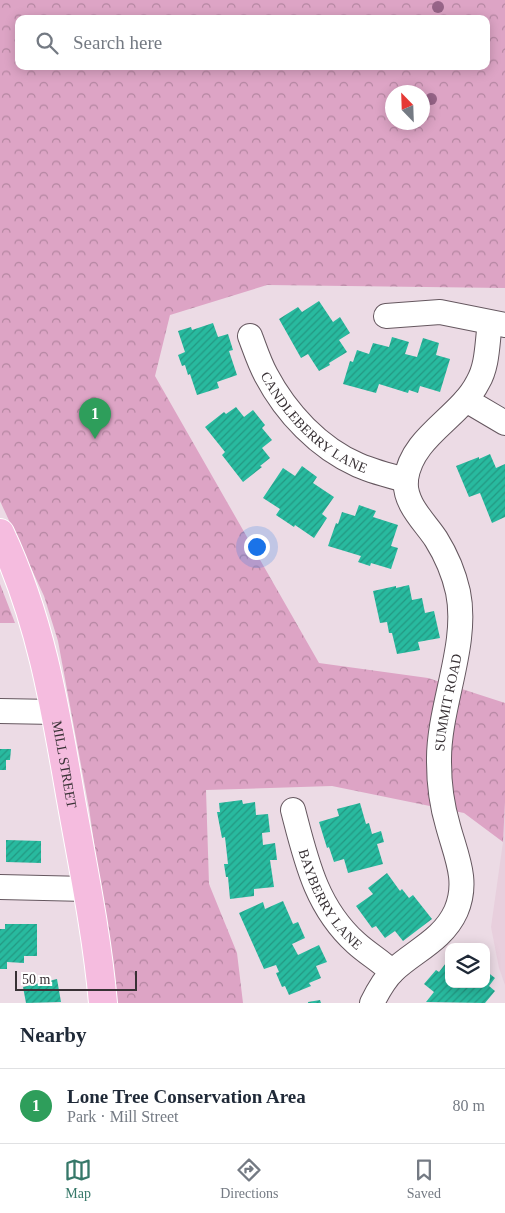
<!DOCTYPE html>
<meta charset="utf-8">
<style>
body{margin:0;font-family:"Times New Roman",serif;background:#f2f2f3;color:#1f2937}
.controls{position:absolute;right:15px;bottom:15px;display:grid;overflow:hidden;border-radius:10px;box-shadow:0 2px 12px #0003}
.controls button{width:45px;height:45px;display:grid;place-items:center;padding:0;border:0;border-bottom:1px solid #e0e1e3;background:#fff;color:#1f2937;font:25px sans-serif}
.compass{position:absolute;left:385px;top:85px;width:45px;height:45px;border-radius:50%;background:#fff;box-shadow:0 2px 12px #0003;rotate:337deg}
.scale{position:absolute;left:15px;bottom:12px;width:122px;box-sizing:border-box;padding-left:5px;border:2px solid #383135;border-top:0;font-size:14px;line-height:18px;white-space:nowrap;color:#383135;-webkit-text-stroke:4px #fff;paint-order:stroke}
.you{position:absolute;left:256px;top:546px;width:18px;height:18px;margin:-12px;border:4px solid #fff;border-radius:50%;background:#1a73e8;box-shadow:0 0 0 8px #1a73e833}
.badge{display:grid;place-items:center;width:32px;height:32px;border-radius:50%;background:#367869;color:#fff;font-size:16px;font-weight:700}
.pin{position:absolute;translate:-50% -41px;filter:drop-shadow(0 1px 2px #0008)}
.pin::after{content:'';position:absolute;top:26px;width:18px;height:15px;background:inherit;clip-path:polygon(0 0,100% 0,50% 100%)}
.list{margin:0;padding:0;list-style:none}
h2{display:flex;justify-content:space-between;align-items:center;height:65px;margin:0;padding:0 20px;font-size:21px}
h2 small{font-size:16px;font-weight:400;color:#747a83}
.list li{display:grid;grid-template-columns:32px 1fr auto;gap:15px;align-items:center;box-sizing:border-box;height:75px;padding:0 20px;border-top:1px solid #e0e1e3}
.list b{display:block;font-size:19px;white-space:nowrap}
.list p{margin:0;font-size:16px;white-space:nowrap;color:#747a83}
.list em{font-size:16px;font-style:normal;color:#747a83}
.icon{flex:none;width:28px;height:28px;fill:none;stroke:currentColor;stroke-width:2;stroke-linecap:round;stroke-linejoin:round}
.map{position:relative;flex:none;width:505px;height:1003px;overflow:hidden}
.search{position:absolute;background:#fff;box-shadow:0 2px 12px #0003;left:15px;right:15px;top:15px;height:55px;display:flex;align-items:center;gap:12px;box-sizing:border-box;padding:0 18px;border-radius:10px;color:#747a83;font-size:19px}
.sheet{height:140px;background:#fff}
nav{display:flex;justify-content:space-around;align-items:center;box-sizing:border-box;height:70px;border-top:1px solid #e0e1e3;background:#fff;font-size:14px;color:#747a83}
nav a{display:grid;justify-items:center;gap:2px}
nav .on{color:#367869}
.map>svg:first-child{display:block}
.built{fill:#e8cfdd}
.forest{fill:url(#forest-crowns);fill-rule:evenodd}
.building{fill:url(#building-hatch)}
.lines{fill:none;stroke-linecap:round;stroke-linejoin:round}
.minor-casing{stroke:#65575f;stroke-width:26}
.major-casing{stroke:#fff;stroke-width:30}
.minor{stroke:#fff;stroke-width:24}
.major{stroke:#f5bcdf;stroke-width:28}
.tree{fill:#976488}
.labels{text-anchor:middle;dominant-baseline:central;stroke-width:4.5;stroke-linejoin:round;paint-order:stroke}
.street-label{font-size:14px;fill:#383135;stroke:#fff}
</style>
<div class="map">
<svg width="505" height="1003" viewBox="0 0 505 1003">
<defs>
<pattern id="forest-crowns" width="20" height="18" patternUnits="userSpaceOnUse" patternTransform="scale(1.25)"><rect width="20" height="18" fill="#dda4c5"/><path d="M2 6a3 3 0 1 1 6 0M12 15a3 3 0 1 1 6 0" fill="none" stroke="#b486a1"/></pattern>
<pattern id="building-hatch" width="6" height="6" patternUnits="userSpaceOnUse" patternTransform="scale(1.25)"><rect width="6" height="6" fill="#28ba9f"/><path d="M-1 1l2-2M0 6l6-6M5 7l2-2" fill="none" stroke="#239882"/></pattern>
</defs>
<rect width="100%" height="100%" fill="#ecdbe5"/>
<path class="built" d="M505,802V985L499,968L491,927L503,842Z"/>
<path class="forest" d="M0,0H505V288L267,285L170,315L155,376L319,663L428,678L505,703V802L503,842L464,813L332,786L206,790L209,884L237,953L243,1003H117L89,808L58,641L44,596L0,501ZM19,19H486V66H19ZM392,92H422V122H392Z
M0,584L15,623H0Z"/>
<path class="building" d="M319,301L333,322L340,317L350,333L339,340L347,352L329,363L330,365L319,371L308,354L301,358L279,319L298,307L302,312Z
M213,323L218,337L228,334L233,350L229,351L237,375L217,382L219,388L197,395L190,374L188,375L185,365L182,366L178,355L185,352L178,331L191,327L192,330Z
M392,337L409,342L405,354L417,357L423,338L439,343L436,355L450,359L440,392L420,386L418,393L409,390L408,393L379,384L376,393L343,384L350,361L353,362L357,350L369,354L373,343L389,347Z
M236,407L244,417L253,410L265,425L262,428L272,440L262,448L270,458L260,466L262,467L243,482L222,455L225,452L205,427L224,412L226,414Z
M490,454L496,468L505,464V517L492,523L480,493L469,497L456,466L479,457V459Z
M302,466L317,477L313,483L334,497L322,514L327,518L314,538L295,525L294,527L276,515L280,509L263,498L283,468L295,476Z
M359,505L376,511L373,517L398,525L391,546L398,548L391,569L371,563L370,566L358,562L361,556L328,546L336,523L338,524L342,512L355,516Z
M409,585L412,600L422,598L425,613L434,611L440,638L418,642L420,650L397,654L392,633H389L387,622L380,623L373,591L396,586V588Z
M0,749H11L10,760H6V770H0Z
M242,800L243,804L255,802L256,815L268,814L270,832L262,833L263,845L275,843L277,860H270L274,887L254,889V896L230,899L228,877H226L224,864H228L225,837L222,838L217,812H220L219,803Z
M360,803L366,824L369,823L372,834L381,831L384,842L377,844L383,864L348,873L344,859L334,862L329,847L327,848L319,822L339,816L337,809Z
M6,840L41,841V863L6,862Z
M387,873L400,891L402,889L409,898L413,895L432,919L403,941L395,931L385,938L376,926L372,928L356,906L373,894L368,888Z
M283,901L293,924L298,922L305,938L292,944L298,955L319,945L327,962L316,966L321,978L309,983L311,986L289,995L285,986L282,987L276,973L279,972L276,965L264,969L239,913L263,902L265,909Z
M5,924H37V956H24V963L7,962V969H0V929H5Z
M449,959V984H486V971L495,978L489,986L495,991L485,1003L426,1002L434,992L424,984L436,970L439,972Z
M57,979L61,1002L26,1003L23,987Z
M320,1000L321,1003H308V1002Z"/>
<g class="lines">
<g class="minor-casing">
<g id="minor">
<path d="M386,316L440,312L505,325"/>
<path id="s1" d="M250,336C255,349 259,362 266,375C286,413 319,448 358,465C374,472 390,476 406,480"/>
<path d="M466,400L505,423"/>
<path d="M0,711L55,712"/>
<path id="s2" d="M293,810C306,860 316,907 356,943C368,954 381,961 392,972"/>
<path d="M0,887L87,889"/>
<path id="s3" d="M372,1003C378,991 384,980 393,971C414,951 443,940 456,911C469,881 456,856 448,826C442,806 439,783 439,762C438,707 469,645 458,592C454,574 446,555 436,539C425,522 403,503 406,479C412,436 460,418 478,382C488,365 487,342 490,323"/>
</g>
</g>
<g class="major-casing">
<g id="major">
<path id="s4" d="M0,533C41,620 55,707 71,800C83,867 97,935 103,1003"/>
</g>
</g>
<use href="#minor" class="minor"/>
<use href="#major" class="major"/>
</g>
<g class="tree">
<circle cx="438" cy="7" r="6"/>
<circle cx="431" cy="99" r="6"/>
</g>
<g class="labels">
<g class="street-label">
<text stroke="none"><textPath href="#s1" startOffset="111">CANDLEBERRY LANE</textPath></text>
<text stroke="none"><textPath href="#s3" startOffset="339">SUMMIT ROAD</textPath></text>
<text stroke="none"><textPath href="#s4" startOffset="241">MILL STREET</textPath></text>
<text stroke="none"><textPath href="#s2" startOffset="98">BAYBERRY LANE</textPath></text>
</g>
</g>
</svg>
<div class="controls">
<button><svg class="icon" aria-label="layers" viewBox="0 0 24 24"><path d="M12 4l9 5-9 5-9-5zM3 14l9 5 9-5"/></svg></button>
</div>
<svg class="compass" viewBox="-18 -18 36 36"><path d="M0-13l5 13h-10z" fill="#e53935"/><path d="M0 13l5-13h-10z" fill="#747a83"/></svg>
<div class="scale">50 m</div>
<div class="you"></div>
<div class="pin badge" style="left:95px;top:439px;background:#2e9e5b">1</div>
<div class="search"><svg class="icon" aria-label="search" viewBox="0 0 24 24"><circle cx="10" cy="10" r="6"/><path d="M15 15l6 6"/></svg>Search here</div>
</div>
<section class="sheet">
<h2>Nearby<small></small></h2>
<ul class="list">
<li><span class="badge" style="background:#2e9e5b">1</span><div><b>Lone Tree Conservation Area</b><p>Park · Mill Street</p></div><em>80 m</em></li>
</ul>
</section>
<nav>
<a class="on"><svg class="icon" aria-label="map" viewBox="0 0 24 24"><path d="M3 6l6-2 6 2 6-2v14l-6 2-6-2-6 2zM9 4v14M15 6v14"/></svg>Map</a>
<a><svg class="icon" aria-label="directions" viewBox="0 0 24 24"><path d="M12 3l9 9-9 9-9-9zM9 14v-3h6M13 9l2 2-2 2"/></svg>Directions</a>
<a><svg class="icon" aria-label="saved" viewBox="0 0 24 24"><path d="M7 4h10v16l-5-4-5 4z"/></svg>Saved</a>
</nav>
